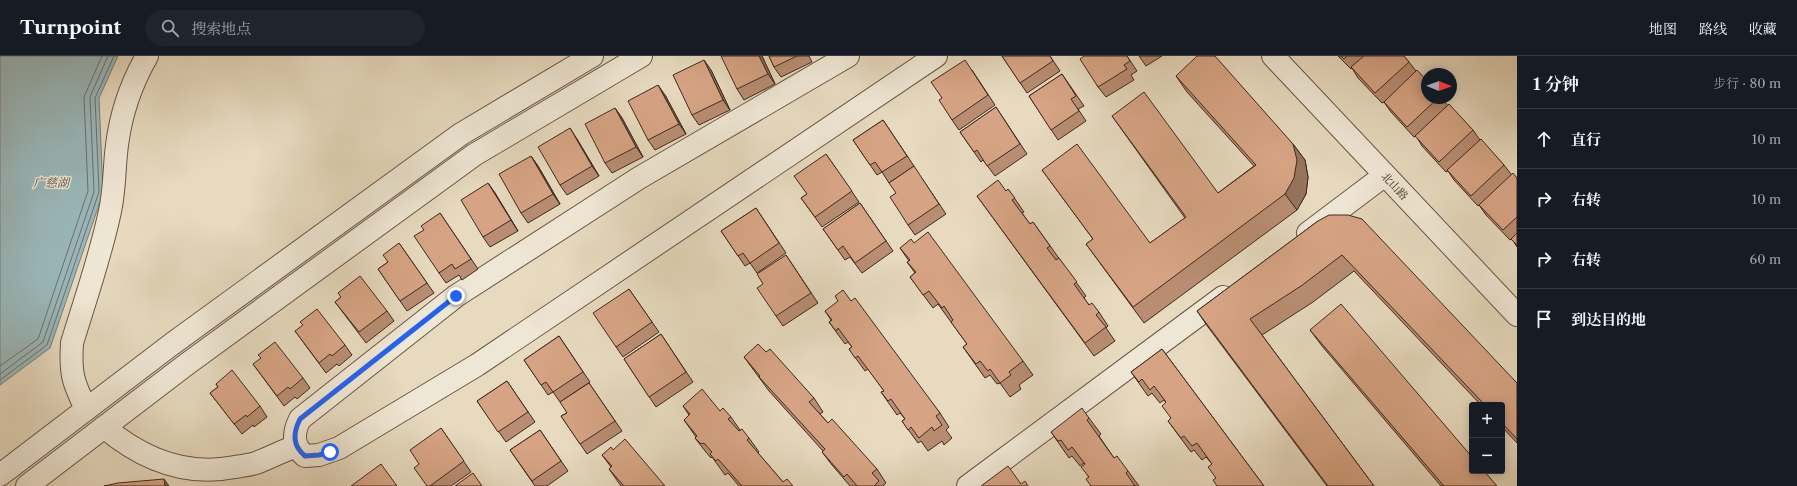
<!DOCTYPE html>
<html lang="zh">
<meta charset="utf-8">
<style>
body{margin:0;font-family:"Libre Caslon Text","Noto Serif SC",serif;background:#20242c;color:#f1f3f6}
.controls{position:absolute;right:12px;bottom:12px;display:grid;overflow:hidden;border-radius:4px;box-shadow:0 2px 10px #0003}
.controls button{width:36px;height:36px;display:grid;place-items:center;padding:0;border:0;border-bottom:1px solid #363941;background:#171b24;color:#f1f3f6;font:20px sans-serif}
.compass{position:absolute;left:1421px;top:12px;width:36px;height:36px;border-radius:50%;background:#171b24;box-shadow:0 2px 10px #0003;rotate:91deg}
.stop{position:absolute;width:12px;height:12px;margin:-9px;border:3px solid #2563eb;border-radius:50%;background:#fff}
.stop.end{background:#2563eb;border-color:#fff;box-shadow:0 1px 4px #0008}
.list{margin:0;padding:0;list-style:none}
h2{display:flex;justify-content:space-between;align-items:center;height:52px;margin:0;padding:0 16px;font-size:17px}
h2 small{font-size:13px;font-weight:400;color:#9ea1a6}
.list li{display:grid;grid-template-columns:26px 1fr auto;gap:12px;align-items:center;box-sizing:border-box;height:60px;padding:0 16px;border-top:1px solid #363941}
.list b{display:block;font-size:15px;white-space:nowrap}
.list em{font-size:13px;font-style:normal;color:#9ea1a6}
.icon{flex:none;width:22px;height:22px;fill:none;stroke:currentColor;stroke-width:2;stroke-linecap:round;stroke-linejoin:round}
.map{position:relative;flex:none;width:1517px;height:430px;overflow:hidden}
header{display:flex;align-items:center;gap:24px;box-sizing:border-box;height:56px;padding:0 20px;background:#171b24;border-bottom:1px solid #363941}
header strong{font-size:19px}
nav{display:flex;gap:22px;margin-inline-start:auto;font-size:14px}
.search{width:280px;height:36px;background:#20242c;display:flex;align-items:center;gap:10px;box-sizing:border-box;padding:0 14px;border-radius:22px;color:#9ea1a6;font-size:15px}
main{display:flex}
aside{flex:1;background:#171b24}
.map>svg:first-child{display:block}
.water{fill:#9ab8bb;stroke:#767f7d}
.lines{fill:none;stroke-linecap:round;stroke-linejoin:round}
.shore{stroke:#6d706d;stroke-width:1}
.minor-casing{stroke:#6a5547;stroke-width:24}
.minor{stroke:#efe7d5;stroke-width:22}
.wall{fill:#b88d72;stroke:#40291f}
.shaded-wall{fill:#96735c;stroke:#40291f}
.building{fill:#d6a484;stroke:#40291f}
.route{stroke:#2563eb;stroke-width:5}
.labels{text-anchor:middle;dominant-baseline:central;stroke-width:3;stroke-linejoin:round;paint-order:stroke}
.street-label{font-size:11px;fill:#40291f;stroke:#efe7d5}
.water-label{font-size:12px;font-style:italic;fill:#564d46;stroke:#efe7d5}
</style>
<header>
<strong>Turnpoint</strong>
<div class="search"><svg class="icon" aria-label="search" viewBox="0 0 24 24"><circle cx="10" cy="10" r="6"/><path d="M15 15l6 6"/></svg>搜索地点</div>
<nav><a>地图</a><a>路线</a><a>收藏</a></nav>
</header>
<main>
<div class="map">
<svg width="1517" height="430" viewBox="0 0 1517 430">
<rect width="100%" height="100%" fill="#e7dabf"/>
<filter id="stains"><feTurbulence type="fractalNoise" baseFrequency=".005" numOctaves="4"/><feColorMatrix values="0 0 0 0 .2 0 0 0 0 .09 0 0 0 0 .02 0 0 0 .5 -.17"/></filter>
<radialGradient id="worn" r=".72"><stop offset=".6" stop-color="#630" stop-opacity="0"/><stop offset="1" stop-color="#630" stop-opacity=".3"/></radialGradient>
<path class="water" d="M0,0H118L99,42L103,137L50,292L0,329Z"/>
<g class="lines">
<path class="shore" d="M0,310L38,283L88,135L84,41L102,0
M0,318L43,286L94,136L90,41L108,0
M0,324L47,289L99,136L95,42L114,0"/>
<g class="minor-casing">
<path id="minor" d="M848,0L639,122L456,240L300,363C293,377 292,389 305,400L319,399L339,392L477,309L936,0
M1273,0L1517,259
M1308,177L1385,119
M86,353C73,326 70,318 72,287C85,244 101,199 110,155C115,133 114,111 117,89C121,57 131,28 147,0
M104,371C142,403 185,421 235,411C242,410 249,409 256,407C269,402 283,395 296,390
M0,419L172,288L461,78L592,0
M27,430L187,308L474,99L641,0
M968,430L1223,241"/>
</g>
<use href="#minor" class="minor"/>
</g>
<path class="wall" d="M762,0L775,28L744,44L737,33Z
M769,0H809L812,6L781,21L774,11Z
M1002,0H1050L1060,15L1027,37Z
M1084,0H1127L1137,15L1131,19L1134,24L1106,41L1098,31Z
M1139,0H1162L1146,10Z
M1338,0H1404L1409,6L1416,15L1427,42H1442L1448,50L1473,74L1480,84L1504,109L1511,118L1517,122V191L1512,183L1510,184L1486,159L1479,149L1478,150L1454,124L1448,115L1446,116L1422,90L1416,80L1414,81L1391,56L1384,46L1382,47L1358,22L1352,12L1351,13Z
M711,14L730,54L699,69L692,59Z
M972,14L995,49L959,74L952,64L942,42Z
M1062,18L1084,50L1078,53L1086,65L1058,84L1029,40Z
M1176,20L1293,88L1305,104L1308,121L1306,138L1297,154L1144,267L1086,188L1093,183L1042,114L1150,187L1185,162L1112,60L1218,137L1254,110L1187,36Z
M665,39L686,78L655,94L648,84Z
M996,51L1027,98L995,120L983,104L981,106L960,76Z
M615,52L622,62L643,101L612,117L605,107Z
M883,64L914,110L889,127L882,116L877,119L853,84Z
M577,83L599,120L567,139L560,129Z
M826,98L859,146L822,171L801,142L807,138Z
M531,100L538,110L560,148L528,167L521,157Z
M921,121L946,158L915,179L908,169Z
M488,127L495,137L518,175L490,191L483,181Z
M1008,133L1024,156L1022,157L1030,168L1033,166L1086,240L1084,242L1089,249L1099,256L1108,270L1106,272L1115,285L1094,300L977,140L1006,135Z
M860,147L893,195L862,217L850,201L845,204L823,173Z
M756,152L786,197L757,217L750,207L745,210L721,175Z
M440,157L478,213L462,224L459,219L446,227L439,217L424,174Z
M1318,165L1517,327V387L1502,371V349H1481L1354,215L1313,246L1262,279L1374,430H1327L1208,271L1197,255Z
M399,187L434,237L407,255L378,213L388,206Z
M914,187L1023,305L1033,319L1019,329L1021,333L1010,341L1000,327L997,328L990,319L985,322L963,291L967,288L951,266L938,248L933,252L910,221L915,217L907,206L909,205L900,192Z
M786,199L818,247L783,270L776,260L763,228Z
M629,233L659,276L623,301L616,291Z
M341,241L387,255L394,265L366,287L335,246Z
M851,245L940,357L949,371L946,374L952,382L944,389L942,385L928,395L921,385L918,387L902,365L905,363L900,357L897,359L881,336L884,335L868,313L865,315L849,293L852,291L848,286L845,288L829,266L831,264L825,255Z
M1310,274L1497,430H1441L1322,290Z
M295,275L345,289L352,299L339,310L337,308L326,317Z
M661,278L693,326L656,351L624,303Z
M559,280L590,326L560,346L553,336L548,339L524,304Z
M1162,293L1264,430L1216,422L1212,408L1206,401L1202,404L1194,394L1191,396L1168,365L1171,362L1166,347L1164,344L1160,347L1152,337L1148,340L1131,316Z
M766,296L814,342L823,356L820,358L828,367L877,413L886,427L883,430H850L832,409L822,396L823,395L769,335L744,301Z
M253,308L303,322L310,332L297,343L295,341L284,350Z
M507,325L535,366L506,386L477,345Z
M589,327L622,375L587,398L561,360L567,357Z
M216,328L260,350L267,361L254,371L253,369L242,378L210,337L218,331Z
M683,350L720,355L731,361L740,374L749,382L759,396L758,397L783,426L793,430H739L728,417L725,419L712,401L711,402L705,395L695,382L696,381L684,364L689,359Z
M1089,362L1101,378L1099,380L1114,402L1128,415L1139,430H1091L1085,409L1084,407L1080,410L1072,400L1069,402L1051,376Z
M441,372L471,416L451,430H427L419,408Z
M540,374L568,415L547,430H535L510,394Z
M613,394L665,430H621L609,413L611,411L602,399Z"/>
<path class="shaded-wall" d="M759,0H762L775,28L768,18Z
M704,4L711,14L730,54L723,44Z
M658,29L665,39L686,78L679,68Z
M615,52L622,62L643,101L636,91Z
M570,72L577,83L599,120L592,110Z
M1293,88L1305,104L1308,121L1306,138L1297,154L1285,138Z
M531,100L538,110L560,148L553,138Z
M488,127L495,137L518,175L511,164Z
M164,423L169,430H165Z"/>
<path class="building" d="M721,0H759L768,18L737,33Z
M769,0H797L774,11Z
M1002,0H1050L1053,5L1020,27Z
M1084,0H1127L1130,5L1124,9L1127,13L1098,31L1080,3Z
M1197,0H1215L1293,88L1297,104L1294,122L1285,138L1133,251L1086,188L1093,183L1042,114L1077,88L1150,187L1186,161L1112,60L1144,36L1218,137L1256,109L1176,20Z
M1341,0H1347L1344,3Z
M1364,0H1404L1409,6L1375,37L1351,11Z
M704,4L723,44L692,59L673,19Z
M965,4L988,39L952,64L939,44L942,42L931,26Z
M1417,14L1427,25V42H1438L1407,71L1384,46Z
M1062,18L1076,40L1071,43L1079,55L1051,74L1029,40Z
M658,29L679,68L648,84L628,45Z
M1449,48L1473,74L1439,106L1415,80Z
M996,51L1020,88L987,110L977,94L974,96L960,76Z
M615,52L636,91L605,107L585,68Z
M883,64L907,100L882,116L875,106L870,109L853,84Z
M570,72L592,110L560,129L538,91Z
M1481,83L1504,109L1471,140L1447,114Z
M826,98L852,135L815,161L801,142L807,138L794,120Z
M531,100L553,138L521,157L499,118Z
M914,110L939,148L908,169L890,141L896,137L889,127Z
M1513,117L1517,122V161L1503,174L1479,149Z
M998,124L1006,135L1008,133L1015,142L1012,144L1030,168L1033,166L1050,190L1047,192L1056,204L1059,202L1077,226L1074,228L1089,249L1092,247L1099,256L1096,259L1106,271L1085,287L977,140Z
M488,127L511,164L483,181L461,144Z
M860,147L886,185L855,207L843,190L838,194L823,173Z
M756,152L779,187L750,207L743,197L738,200L721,175Z
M440,157L471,203L455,213L452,208L439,217L414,180L424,174L421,170Z
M1329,159H1348L1362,163L1517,327V383L1502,367V349H1485L1342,199L1301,230L1250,263L1374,430H1328L1197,255L1318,165Z
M928,176L1023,305L1009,316L1011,319L1000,327L990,313L988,315L980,305L976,308L963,291L967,288L951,266L953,264L944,250L942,252L929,235L923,239L910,221L916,216L907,206L910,204L900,192L911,183L914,187Z
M1517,177V189L1511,183Z
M399,187L427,227L400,245L378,213L388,206L383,199Z
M786,199L811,237L776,260L757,232L763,228L757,218Z
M360,220L387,255L359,276L335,246L341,241L338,237Z
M629,233L652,266L616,291L593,257Z
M843,234L851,245L855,242L940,357L936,360L942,369L934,375L932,371L919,382L911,371L908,374L902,365L905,363L891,343L888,345L881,336L884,335L858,300L855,302L849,293L852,291L838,272L836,275L829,266L832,264L825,255L838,245L835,240Z
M1341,248L1472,401V415H1484L1497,430H1444L1310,274Z
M317,253L345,289L332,300L330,298L319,307L295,275L303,269L300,266Z
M661,278L686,316L649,341L624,303Z
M559,280L583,316L553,336L546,326L541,329L524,304Z
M275,286L303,322L290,333L288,331L277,340L253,308L261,302L258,299Z
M758,288L766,296L770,293L814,342L809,346L828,367L832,363L877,413L872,417L879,425L874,430H857L847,418L844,421L822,396L825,393L759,321L760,320L744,301Z
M1162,293L1264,430H1217L1213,424L1216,422L1208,411L1212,408L1197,387L1192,390L1184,380L1181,382L1168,365L1171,362L1162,350L1166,346L1154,330L1150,334L1142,323L1139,326L1131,316Z
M232,314L260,350L247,361L246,359L234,368L210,337L218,331L216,328Z
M507,325L528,356L498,376L477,345Z
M589,327L615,365L580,388L561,360L567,357L560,346Z
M702,333L720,355L723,352L731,361L728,363L739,375L742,373L749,382L747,384L783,426L787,423L793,430H742L718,403L716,405L710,398L712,396L704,387L701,388L695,382L697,380L684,364L690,358L683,350Z
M1082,352L1089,362L1087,364L1114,402L1117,400L1128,415L1126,417L1135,430H1091L1086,423L1089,421L1081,411L1085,408L1072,391L1068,394L1061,384L1058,385L1051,376Z
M441,372L464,405L430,430H427L414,412L419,408L410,394Z
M540,374L561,405L532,425L510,394Z
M625,383L665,430H624L609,413L612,410L602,399L611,391L613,394Z
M381,408L397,430H351Z
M1008,410L1021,428L1025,425L1028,430H981Z
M473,417L482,430H455Z
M164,423L165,430H104L118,427Z"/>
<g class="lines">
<path class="route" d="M330,396L319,399L305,400C292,389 293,377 300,363L456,240"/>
</g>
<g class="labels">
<g class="street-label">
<text transform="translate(1395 130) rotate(47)">北山路</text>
</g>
<g class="water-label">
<text x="51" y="126">广慈湖</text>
</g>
</g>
<rect width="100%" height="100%" filter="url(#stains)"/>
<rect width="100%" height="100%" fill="url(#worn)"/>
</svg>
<div class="controls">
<button>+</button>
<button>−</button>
</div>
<svg class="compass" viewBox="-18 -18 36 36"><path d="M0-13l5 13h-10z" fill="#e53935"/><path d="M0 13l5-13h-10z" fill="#9ea1a6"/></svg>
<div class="stop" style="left:330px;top:396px"></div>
<div class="stop end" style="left:456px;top:240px"></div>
</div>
<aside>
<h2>1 分钟<small>步行 · 80 m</small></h2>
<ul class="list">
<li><svg class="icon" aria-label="ahead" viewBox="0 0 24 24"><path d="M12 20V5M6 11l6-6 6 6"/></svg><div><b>直行</b></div><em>10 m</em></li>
<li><svg class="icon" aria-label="right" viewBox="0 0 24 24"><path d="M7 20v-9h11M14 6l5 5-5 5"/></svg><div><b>右转</b></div><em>10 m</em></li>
<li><svg class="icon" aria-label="right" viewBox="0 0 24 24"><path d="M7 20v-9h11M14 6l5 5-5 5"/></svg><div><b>右转</b></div><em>60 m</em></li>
<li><svg class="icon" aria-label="arrive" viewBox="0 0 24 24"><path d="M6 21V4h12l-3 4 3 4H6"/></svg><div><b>到达目的地</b></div></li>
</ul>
</aside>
</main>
